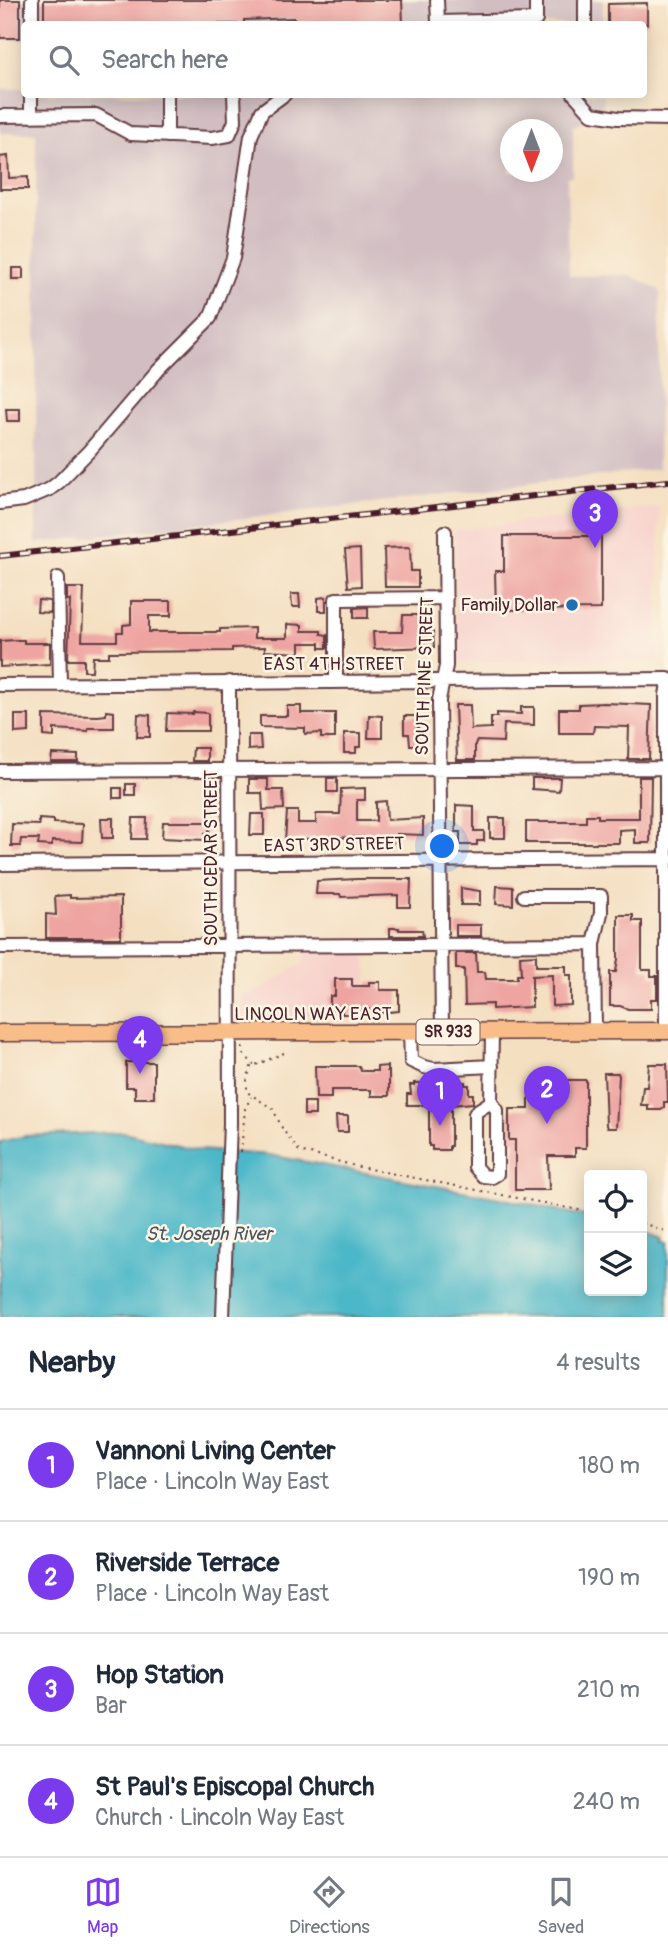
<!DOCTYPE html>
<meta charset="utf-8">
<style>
body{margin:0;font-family:Pangolin,sans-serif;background:#f6f6f7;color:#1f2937}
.controls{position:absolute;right:21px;bottom:21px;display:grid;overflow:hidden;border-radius:7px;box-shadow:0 4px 18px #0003}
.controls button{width:63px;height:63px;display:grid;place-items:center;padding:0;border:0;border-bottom:2px solid #e0e1e3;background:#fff;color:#1f2937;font:35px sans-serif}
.compass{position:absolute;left:500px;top:119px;width:63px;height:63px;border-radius:50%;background:#fff;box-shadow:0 4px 18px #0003;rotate:180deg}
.you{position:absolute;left:443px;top:847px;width:24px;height:24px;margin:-18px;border:5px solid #fff;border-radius:50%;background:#1a73e8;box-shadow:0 0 0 10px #1a73e833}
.badge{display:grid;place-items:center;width:46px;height:46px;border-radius:50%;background:#7c3aed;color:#fff;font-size:23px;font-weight:700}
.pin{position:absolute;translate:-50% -58px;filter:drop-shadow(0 2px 4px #0008)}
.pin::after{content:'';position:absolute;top:37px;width:24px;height:21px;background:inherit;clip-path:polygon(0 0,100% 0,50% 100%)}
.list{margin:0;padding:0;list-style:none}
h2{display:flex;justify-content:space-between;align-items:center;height:91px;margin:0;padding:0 28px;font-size:30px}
h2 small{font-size:23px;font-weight:400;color:#747a83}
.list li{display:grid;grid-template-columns:46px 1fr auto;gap:21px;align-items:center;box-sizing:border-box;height:112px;padding:0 28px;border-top:2px solid #e0e1e3}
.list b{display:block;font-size:26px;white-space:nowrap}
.list p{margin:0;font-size:23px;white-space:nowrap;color:#747a83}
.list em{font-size:23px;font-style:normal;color:#747a83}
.icon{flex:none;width:38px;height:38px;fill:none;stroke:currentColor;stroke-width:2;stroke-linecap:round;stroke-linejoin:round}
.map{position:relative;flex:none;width:668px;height:1317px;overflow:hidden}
.search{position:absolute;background:#fff;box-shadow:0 4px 18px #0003;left:21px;right:21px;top:21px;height:77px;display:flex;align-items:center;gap:18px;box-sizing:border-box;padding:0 24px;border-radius:7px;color:#747a83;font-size:26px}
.sheet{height:539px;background:#fff}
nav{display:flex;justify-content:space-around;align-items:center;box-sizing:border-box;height:98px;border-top:2px solid #e0e1e3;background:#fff;font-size:19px;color:#747a83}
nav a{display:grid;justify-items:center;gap:4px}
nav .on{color:#7c3aed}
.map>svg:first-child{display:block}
.built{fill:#f7d0ca}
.industrial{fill:#d2bec2;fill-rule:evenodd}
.water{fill:#4cb7c8;stroke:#4b6b7a;stroke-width:2}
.building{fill:#eea4a1}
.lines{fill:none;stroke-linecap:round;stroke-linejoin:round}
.minor-casing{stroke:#643c42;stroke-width:16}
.major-casing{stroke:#643c42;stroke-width:19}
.path{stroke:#643c42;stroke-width:2;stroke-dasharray:2 5;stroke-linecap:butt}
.minor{stroke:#fff;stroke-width:12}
.major{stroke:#f8bd89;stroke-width:16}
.rail-casing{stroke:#4a1f2b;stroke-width:6}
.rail{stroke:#fcf5e5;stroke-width:3.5;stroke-dasharray:10;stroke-linecap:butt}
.poi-dot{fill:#1f6fb2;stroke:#fcf5e5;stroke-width:2.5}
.labels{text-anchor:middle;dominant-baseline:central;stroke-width:5;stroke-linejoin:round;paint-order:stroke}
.shield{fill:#fcf5e5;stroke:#7f5f63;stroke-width:2}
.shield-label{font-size:16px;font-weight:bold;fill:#4a1f2b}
.poi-label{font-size:18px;fill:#4a1f2b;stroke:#fcf5e5;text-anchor:end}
.street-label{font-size:18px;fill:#4a1f2b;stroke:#fcf5e5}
.water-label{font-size:19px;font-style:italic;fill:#4b5462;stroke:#fcf5e5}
</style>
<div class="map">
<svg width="668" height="1317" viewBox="0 0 668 1317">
<rect width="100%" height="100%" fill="#fcf5e5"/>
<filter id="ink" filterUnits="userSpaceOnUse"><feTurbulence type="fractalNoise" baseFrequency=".0143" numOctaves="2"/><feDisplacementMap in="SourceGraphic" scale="14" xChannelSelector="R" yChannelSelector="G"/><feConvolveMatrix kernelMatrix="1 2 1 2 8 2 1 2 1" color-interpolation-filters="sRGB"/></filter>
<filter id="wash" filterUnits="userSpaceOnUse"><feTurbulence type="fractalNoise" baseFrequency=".00686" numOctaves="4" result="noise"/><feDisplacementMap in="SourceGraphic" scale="28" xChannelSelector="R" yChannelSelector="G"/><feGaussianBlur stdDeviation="1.57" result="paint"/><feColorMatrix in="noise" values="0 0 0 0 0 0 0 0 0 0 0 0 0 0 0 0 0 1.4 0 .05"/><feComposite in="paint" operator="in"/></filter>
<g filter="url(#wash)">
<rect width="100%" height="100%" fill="#f4dfc1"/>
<path class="built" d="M659,507L658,661L456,662L455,530Z
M305,950H366L367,1016H242V994H252L304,963Z"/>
<path class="industrial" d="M0,0H29V24H24V40H0Z
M37,0H603V24H37Z
M0,89H24V94L603,95V107L573,127V176L567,177L569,276L629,275L660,290L658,469L36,543V133H0ZM510,130H552V172H510Z"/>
<path class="water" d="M123,1132L199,1150L269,1155L500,1198L589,1217V1291H642V1229L664,1237L663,1241H668V1317H100L61,1315L0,1317V1142L25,1136Z"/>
<g id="blocks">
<path class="building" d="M0,0H20V38H0Z
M44,0H402L403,24H294V18L244,20V24H44Z
M647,3V24H608V4Z
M8,156L9,178L28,177V189H0V157Z
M12,268H23V279H12Z
M6,409H20V421H7Z
M504,536H601V609L496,610L495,571H504Z
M410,547L411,571H418V587H385L384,548Z
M360,549L361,586L348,587L345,550Z
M67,588H84L82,641H117V632H123V625L131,624V601H171V616H149V632H220V629L254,628V638H287V624L302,625V631H321V634L327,635V648H320V643H300V653L265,651V647L232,648V651L109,652V657H93L92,671H84V660H68L70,600H67Z
M291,594H299L300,607H292Z
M326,597V611H318V598Z
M38,600L50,601V613L37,612Z
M368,607V618H354V608Z
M403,615H427L428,632H433L434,647L374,649L373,632H402Z
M16,640H24V643H50V664L0,667V641Z
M605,703L651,705L649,759H628L629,727L594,726L593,733H559V709H579V704Z
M455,705H470L471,729L491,728V717H497V713L521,714V707H534V725L504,724L503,742L477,741L475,744V760H457Z
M287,706H301V713H335V738H321V733L305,734V728L260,727V716H287Z
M106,711L114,712V728H88V731L54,729V737L44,736V715L98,716L106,715Z
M193,712L208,713V731H166L167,713L193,714Z
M138,714L150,715V737H137Z
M15,715H29V732L15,733Z
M369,715L382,716V738H368Z
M404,716H418V745H410L409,734H404Z
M344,733H361V747H356V753H344Z
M248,735H260L261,749L248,750Z
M193,748H207V761H192Z
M52,754L78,755V762H51Z
M639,777H651L650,843H635V829L619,830V843H526V822H586V815H598V818H639Z
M327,778H337V792H327Z
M532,778H560L559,791L532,789Z
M249,779H268V790H283L284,809L263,810L262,793H249Z
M126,784H135V795H126Z
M113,788H122V798H113Z
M365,788V800H357V821H376V802L386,801L387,820L423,818V835L397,834V842H367V838L325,837L285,841L287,811H298V823H316V814H340L341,789Z
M456,805L474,806V831H484V841H477V845H460V832H456Z
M251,814H264V835H250Z
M101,818H113V838H102Z
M133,818H147L146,839H132Z
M490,818H505V838H490Z
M39,819L53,820V823L83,824L82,842L52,841V846L38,845L39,839H21L20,846H11L12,824L39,825Z
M163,822H210L209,833H205V840L162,838Z
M357,879H411L410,907H398V895L341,897L340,894H316L317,881Z
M497,886L513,887V905L496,904Z
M461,888L480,891V905H461Z
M70,895V898L121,897V938H46V914L56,915L55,896Z
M618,915H633V921H642V970H651V976H657V999H651V1009H628L620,1006H610V972H616L618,959Z
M456,925H481V936H456Z
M390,928H399V930H422L423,936H390Z
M456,953H476L477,972H485L486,979H517V975H521L520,956L536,955V966H566V975H571V1005L552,1006V975L532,976V1007L492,1009V1004L465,1005L464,969H456Z
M335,979H352V986H369V982H380V990H399V1011L369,1014V1009H352V1014H342V1009H330V996H335Z
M126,1062H154V1098H135V1087H126Z
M649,1064H667L668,1102H664V1108L661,1110H648V1105H641L643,1087H647Z
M315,1066H359L361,1071H377V1067L387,1066V1071H389V1096H371V1090H331V1098H316Z
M604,1073H618L619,1076L616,1128H607L606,1125Z
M556,1080H586V1148H575V1156H548L549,1190H515V1140H509V1109H529V1086H556Z
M465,1082V1085H469V1094H473V1103L451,1105V1146H449V1150H432V1146H429V1105H407V1094H411L410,1085H414V1083Z
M304,1102H315V1115H304Z
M336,1116H348V1132H337Z"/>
</g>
</g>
<g filter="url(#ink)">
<use href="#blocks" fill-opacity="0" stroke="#643c42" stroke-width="2"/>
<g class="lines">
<g class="minor-casing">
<path id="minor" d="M32,0V24
M437,0L438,22
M585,0V24
M438,24V22L536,20V0
M574,94L592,114L618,118L668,119
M0,116L96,115L131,134L212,138L229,135L235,121L234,94
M31,116V94
M167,136V94
M0,503L24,500L50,489L59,482L89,451L159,369L210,318L233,258L251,136L262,111L285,94
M58,578L60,685
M336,681V599L446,598
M0,685L668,679
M0,771L666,768
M0,864L668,859
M524,896H601V913L594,944L595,1031
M0,947L594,944
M666,1031V695L668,684
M410,1032L411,1061L424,1067L434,1069L492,1066
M442,1032L439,700L446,666L445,532
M491,1102L497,1110V1174L492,1177L483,1176L475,1167V1114L477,1111L491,1102L492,1032
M223,1317L230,1123L229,682"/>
</g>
<g class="major-casing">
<path id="major" d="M0,1033L668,1031"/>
</g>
<path class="path" d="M243,1047V1053L254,1065
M284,1053L251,1067L247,1079V1092L273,1109L283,1130L299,1151L359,1167L589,1212
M241,1152L245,1109L251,1097
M642,1223L668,1232"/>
<use href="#minor" class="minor"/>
<use href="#major" class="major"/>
<g class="rail-casing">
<path id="rail" d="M0,556L668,481"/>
</g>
<use href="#rail" class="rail"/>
</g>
</g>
<circle class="poi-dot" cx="572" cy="605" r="7"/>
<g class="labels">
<rect class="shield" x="416.5" y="1019.5" width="63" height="25" rx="5"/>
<g class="shield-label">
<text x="448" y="1032">SR 933</text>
</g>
<g class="poi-label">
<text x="558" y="605">Family Dollar</text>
</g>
<g class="street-label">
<text x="334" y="664">EAST 4TH STREET</text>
<text transform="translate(425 676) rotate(-88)">SOUTH PINE STREET</text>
<text transform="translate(334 845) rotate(-1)">EAST 3RD STREET</text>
<text transform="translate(211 858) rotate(-90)">SOUTH CEDAR STREET</text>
<text x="313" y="1014">LINCOLN WAY EAST</text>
</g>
<g class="water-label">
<text x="209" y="1234">St. Joseph River</text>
</g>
</g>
</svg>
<div class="controls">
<button><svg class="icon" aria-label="locate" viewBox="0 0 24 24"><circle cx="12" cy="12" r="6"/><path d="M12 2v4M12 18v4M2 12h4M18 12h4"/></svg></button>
<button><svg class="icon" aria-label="layers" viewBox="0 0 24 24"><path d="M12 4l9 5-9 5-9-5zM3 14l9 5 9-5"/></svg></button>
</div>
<svg class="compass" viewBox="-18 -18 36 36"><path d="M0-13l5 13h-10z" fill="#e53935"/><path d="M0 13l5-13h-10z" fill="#747a83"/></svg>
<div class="you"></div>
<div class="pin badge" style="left:440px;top:1126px">1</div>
<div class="pin badge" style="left:547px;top:1124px">2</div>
<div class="pin badge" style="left:595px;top:548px">3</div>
<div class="pin badge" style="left:140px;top:1074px">4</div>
<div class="search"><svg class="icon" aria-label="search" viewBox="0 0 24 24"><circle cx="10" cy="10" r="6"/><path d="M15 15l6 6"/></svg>Search here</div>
</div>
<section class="sheet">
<h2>Nearby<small>4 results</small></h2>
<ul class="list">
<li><span class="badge">1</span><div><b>Vannoni Living Center</b><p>Place · Lincoln Way East</p></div><em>180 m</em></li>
<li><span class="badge">2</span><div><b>Riverside Terrace</b><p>Place · Lincoln Way East</p></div><em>190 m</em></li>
<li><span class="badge">3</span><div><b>Hop Station</b><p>Bar</p></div><em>210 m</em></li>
<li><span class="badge">4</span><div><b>St Paul's Episcopal Church</b><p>Church · Lincoln Way East</p></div><em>240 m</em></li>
</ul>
</section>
<nav>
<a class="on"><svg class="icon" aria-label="map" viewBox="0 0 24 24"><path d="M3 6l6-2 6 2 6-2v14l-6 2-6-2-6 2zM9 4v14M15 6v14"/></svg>Map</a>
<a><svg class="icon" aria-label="directions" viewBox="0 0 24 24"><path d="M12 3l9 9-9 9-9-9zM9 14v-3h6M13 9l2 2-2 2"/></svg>Directions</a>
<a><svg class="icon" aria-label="saved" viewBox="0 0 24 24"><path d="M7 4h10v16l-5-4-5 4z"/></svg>Saved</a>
</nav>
